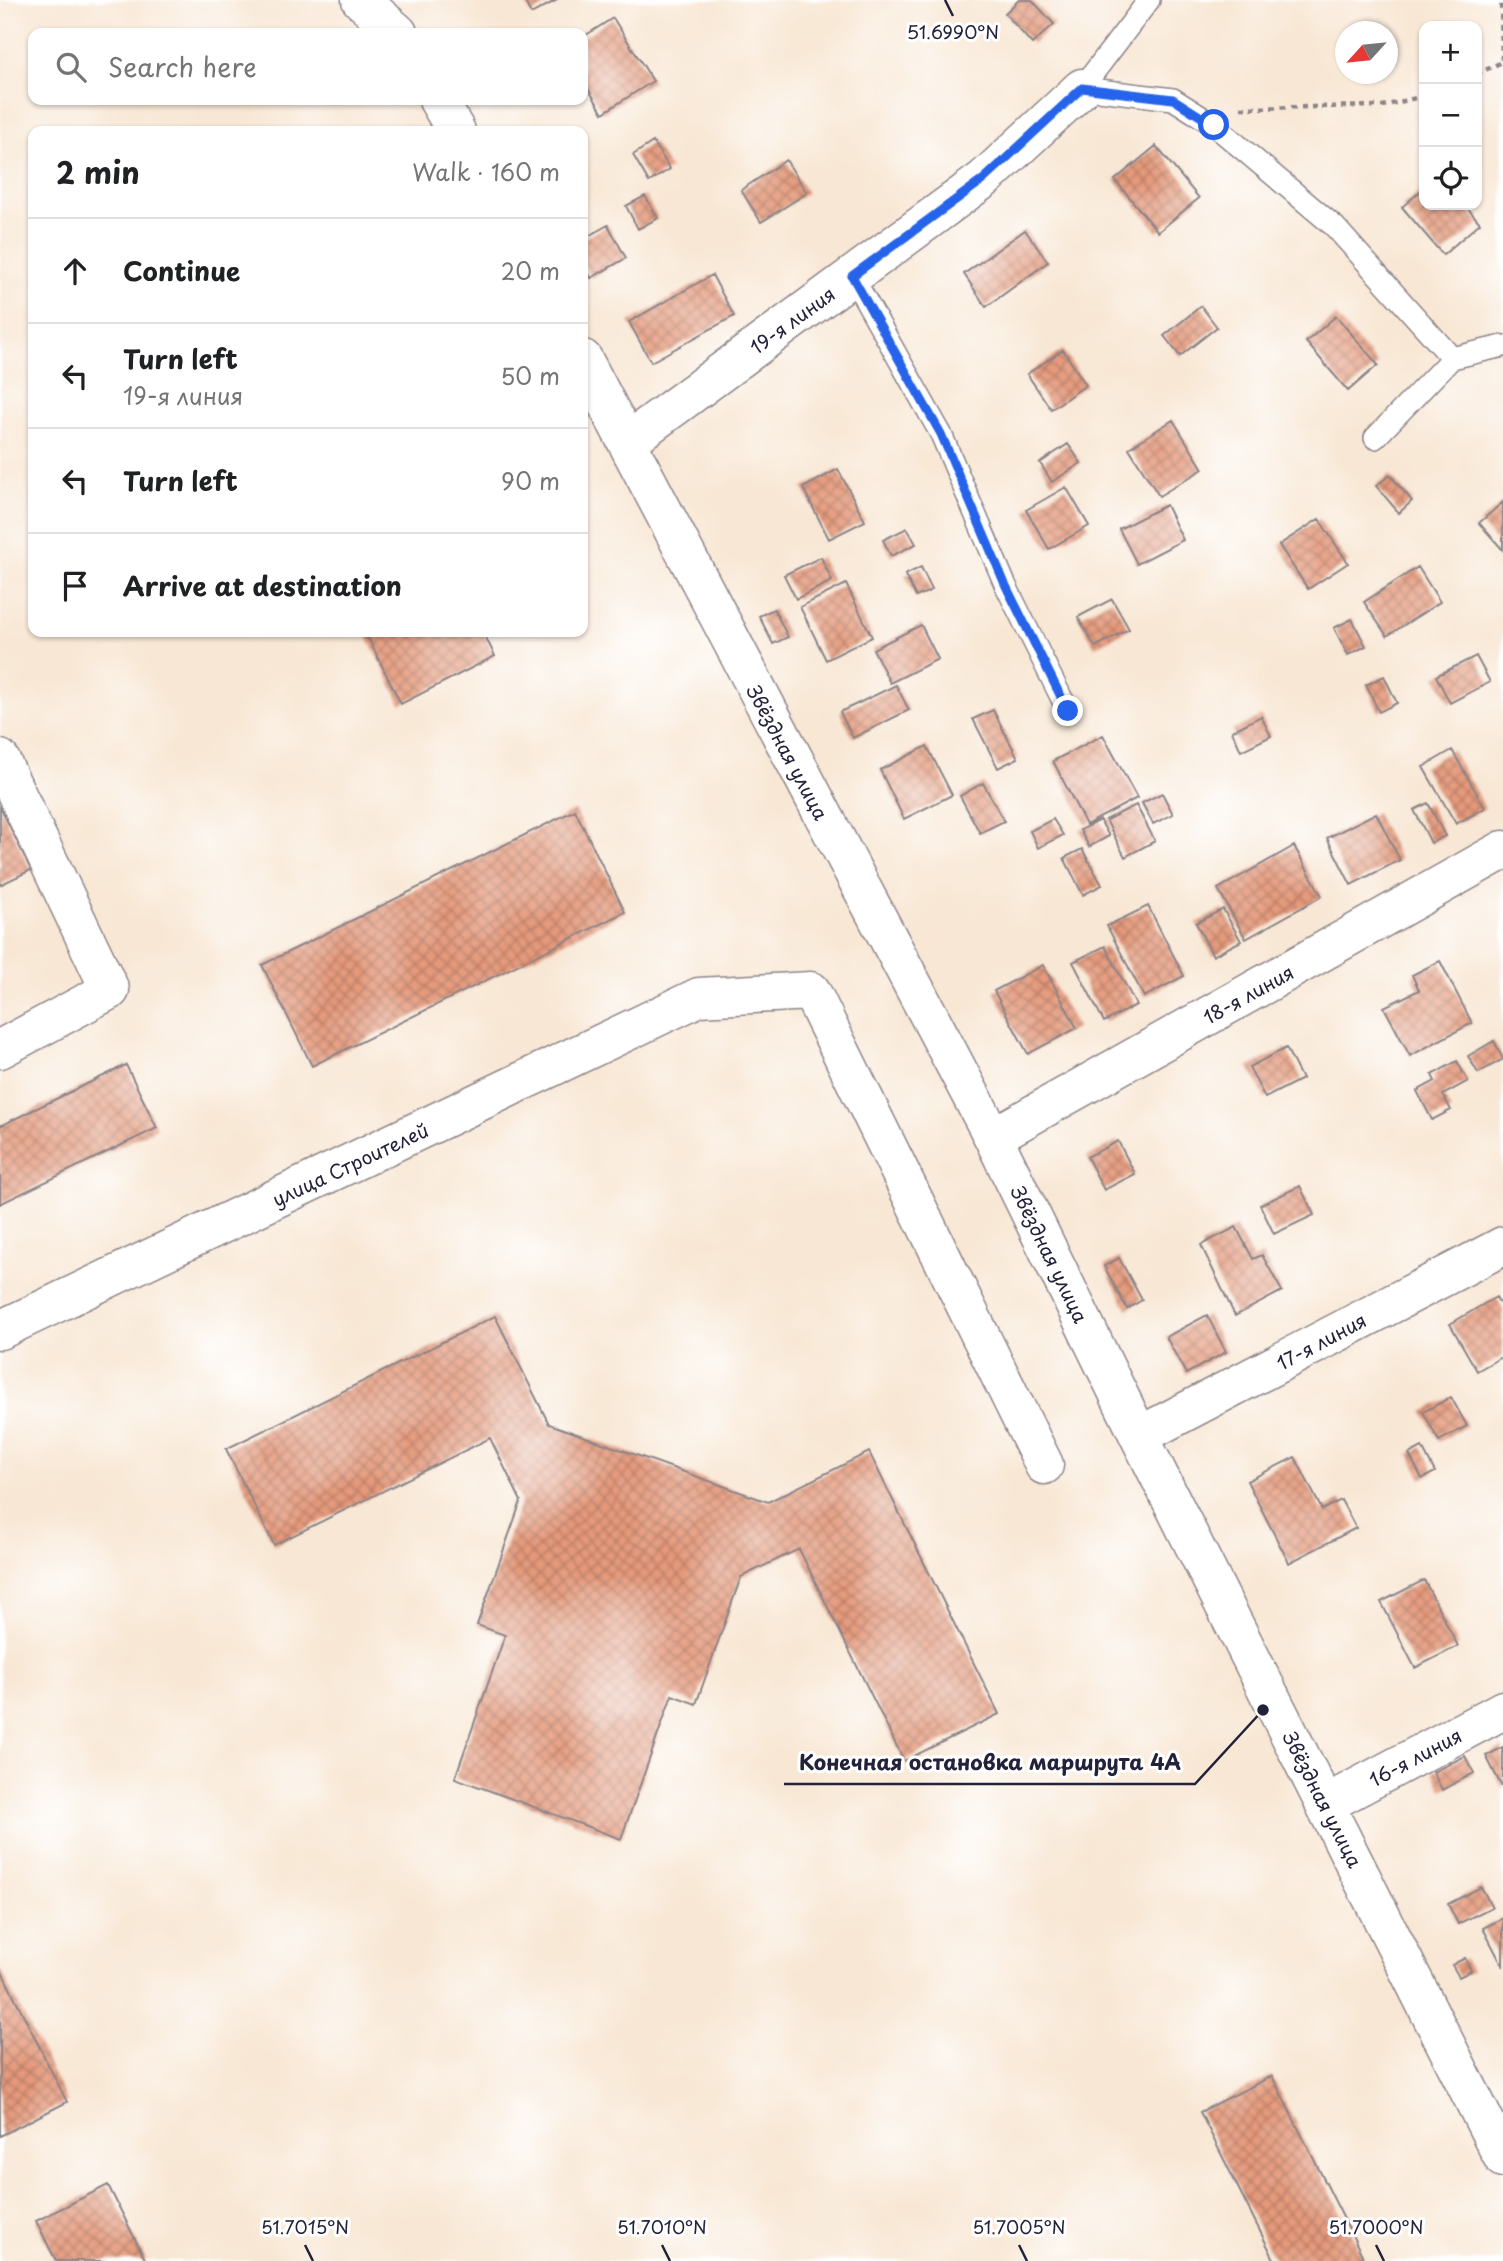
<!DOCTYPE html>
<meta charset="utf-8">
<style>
body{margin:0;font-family:"Playpen Sans",sans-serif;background:#f2f2f2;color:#202124}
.controls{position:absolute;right:21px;top:21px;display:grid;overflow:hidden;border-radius:14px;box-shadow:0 2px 5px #0004}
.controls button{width:63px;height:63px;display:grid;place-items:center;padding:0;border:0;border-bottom:2px solid #e0e0e0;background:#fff;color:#202124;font:35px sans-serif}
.compass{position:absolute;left:1335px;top:21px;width:63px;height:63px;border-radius:50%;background:#fff;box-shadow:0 2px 5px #0004;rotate:243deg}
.stop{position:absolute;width:21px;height:21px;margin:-16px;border:5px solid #2563eb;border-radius:50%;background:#fff}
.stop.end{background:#2563eb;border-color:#fff;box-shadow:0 2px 7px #0008}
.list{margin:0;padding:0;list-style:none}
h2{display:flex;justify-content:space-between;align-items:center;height:91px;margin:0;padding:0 28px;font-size:30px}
h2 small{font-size:23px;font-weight:400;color:#757577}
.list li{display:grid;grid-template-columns:46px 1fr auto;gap:21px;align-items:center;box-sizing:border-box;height:105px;padding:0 28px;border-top:2px solid #e0e0e0}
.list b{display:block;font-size:26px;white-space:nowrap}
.list p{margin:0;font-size:23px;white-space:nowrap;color:#757577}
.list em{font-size:23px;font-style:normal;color:#757577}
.icon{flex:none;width:38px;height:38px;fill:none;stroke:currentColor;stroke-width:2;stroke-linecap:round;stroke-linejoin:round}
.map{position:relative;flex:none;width:1503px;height:2261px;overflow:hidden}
.search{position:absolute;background:#fff;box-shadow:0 2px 5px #0004;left:28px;top:28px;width:560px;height:77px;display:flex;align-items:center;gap:18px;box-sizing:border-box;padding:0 24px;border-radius:14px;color:#757577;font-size:26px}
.panel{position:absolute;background:#fff;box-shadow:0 2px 5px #0004;left:28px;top:126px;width:560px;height:511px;border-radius:14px}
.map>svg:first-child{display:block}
.building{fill:url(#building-cross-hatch)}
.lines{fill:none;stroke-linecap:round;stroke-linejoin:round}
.lane-casing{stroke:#8d8488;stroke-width:24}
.street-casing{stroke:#8d8488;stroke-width:41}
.path{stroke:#8d8488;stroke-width:4.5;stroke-dasharray:5 5;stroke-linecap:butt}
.lane{stroke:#fff;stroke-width:21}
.street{stroke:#fff;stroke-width:38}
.route{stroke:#2563eb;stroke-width:9}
.ticks{fill:none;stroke:#22223b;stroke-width:2.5}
.labels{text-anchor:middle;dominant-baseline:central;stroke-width:6;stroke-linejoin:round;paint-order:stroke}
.street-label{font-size:19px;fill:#22223b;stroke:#fff}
.ticks-label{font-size:18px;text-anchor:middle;fill:#22223b;stroke:#fff;stroke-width:6;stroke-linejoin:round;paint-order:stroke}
.leader{fill:none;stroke:#22223b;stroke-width:2.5}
.callout-dot{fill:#22223b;stroke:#fff;stroke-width:2.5}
.callout-label{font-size:21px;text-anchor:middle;font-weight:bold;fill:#22223b;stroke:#fff;stroke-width:6;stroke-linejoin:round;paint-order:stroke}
</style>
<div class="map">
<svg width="1503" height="2261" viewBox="0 0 1503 2261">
<defs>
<pattern id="building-cross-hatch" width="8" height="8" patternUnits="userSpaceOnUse" patternTransform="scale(1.75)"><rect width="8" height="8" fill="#e59a7b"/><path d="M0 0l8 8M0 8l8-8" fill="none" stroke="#b97d66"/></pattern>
</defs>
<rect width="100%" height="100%" fill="#fff"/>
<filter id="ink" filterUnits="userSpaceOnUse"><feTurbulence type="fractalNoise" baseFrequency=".0143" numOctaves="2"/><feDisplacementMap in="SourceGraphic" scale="14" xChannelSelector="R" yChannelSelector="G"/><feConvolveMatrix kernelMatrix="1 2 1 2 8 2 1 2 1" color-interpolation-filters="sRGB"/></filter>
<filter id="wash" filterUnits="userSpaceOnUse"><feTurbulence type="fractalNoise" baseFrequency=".00686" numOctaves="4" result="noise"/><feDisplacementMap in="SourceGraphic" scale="28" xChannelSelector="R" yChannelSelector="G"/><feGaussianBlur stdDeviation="1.57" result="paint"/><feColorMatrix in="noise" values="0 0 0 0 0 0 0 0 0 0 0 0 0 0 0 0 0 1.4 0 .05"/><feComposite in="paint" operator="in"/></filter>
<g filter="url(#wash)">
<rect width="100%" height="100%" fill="#f8e7d4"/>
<g id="blocks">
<path class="building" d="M524,0H557L531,14Z
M1019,0H1032L1054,24L1032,44L1005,13Z
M613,18L653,81L603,113L583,80V37Z
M653,142L670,169L649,182L633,155Z
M1156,146L1199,198L1158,232L1115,180Z
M786,160L807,193L761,222L741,190Z
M1424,188V205H1465L1480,223L1443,255L1402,207Z
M645,196L658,218L638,229L626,206Z
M608,225L626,258L591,278L583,263V239Z
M1025,230L1048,262L986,307L964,274Z
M712,275L734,316L651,362L629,322Z
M1201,306L1217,327L1180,356L1164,336Z
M1336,316L1378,365L1348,391L1306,342Z
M1063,350L1086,385L1051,409L1027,374Z
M1173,420L1203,469L1159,496L1129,448Z
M1068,444L1081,463L1052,482L1040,463Z
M838,469L865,521L829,539L803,488Z
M1390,475L1412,501L1399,513L1376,486Z
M1066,487L1089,526L1049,549L1026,510Z
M1503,502V550L1479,523Z
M1166,505L1183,540L1137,564L1119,529Z
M1319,519L1348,563L1308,589L1279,545Z
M907,528L916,544L891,556L883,540Z
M821,557L832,581L796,599L784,575Z
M921,567L932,590L916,597L905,575Z
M1418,567L1440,602L1387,636L1364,602Z
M846,584L872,637L826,660L800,607Z
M1112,599L1129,629L1095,647L1078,617Z
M774,609L788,637L773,644L759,616Z
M1352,619L1366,646L1348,655L1334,628Z
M921,625L938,659L890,683L873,649Z
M365,632H483L495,656L401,704Z
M1476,656L1490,682L1450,703L1436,676Z
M1384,676L1397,703L1379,712L1366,685Z
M896,685L909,710L853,738L840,712Z
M993,710L1018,758L998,768L973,719Z
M1261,716L1271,736L1241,751L1232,731Z
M1103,735L1137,798L1086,825L1053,761Z
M927,746L952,795L904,819L880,770Z
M1452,750L1485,808L1456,824L1423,767Z
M983,783L1004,821L980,833L960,796Z
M1162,793L1173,814L1153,824L1142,803Z
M1428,803L1445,836L1431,843L1414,810Z
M1136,805L1155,841L1125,857L1106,820Z
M0,806L31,870L0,885Z
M575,810L625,912L312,1066L262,965Z
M1376,813L1400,860L1351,885L1327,838Z
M1053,819L1063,835L1038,848L1030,831Z
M1100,820L1109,836L1089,847L1080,830Z
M1294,846L1322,896L1246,939L1218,889Z
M1082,849L1102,885L1083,895L1064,858Z
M1148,906L1184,976L1144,997L1107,926Z
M1223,909L1241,941L1213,956L1196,923Z
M1105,946L1136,1005L1104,1022L1073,962Z
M1440,961L1472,1023L1410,1056L1384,1007L1419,990L1412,975Z
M1043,965L1077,1028L1028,1054L994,991Z
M1494,1041L1503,1059L1478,1073L1468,1056Z
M1286,1048L1302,1079L1265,1098L1249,1067Z
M1457,1061L1468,1081L1443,1095L1451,1110L1432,1120L1417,1091L1435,1081L1432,1075Z
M126,1065L157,1128L0,1204V1126Z
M1118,1141L1135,1174L1104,1190L1087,1157Z
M1300,1186L1314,1215L1274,1234L1260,1205Z
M1236,1227L1253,1259L1262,1255L1282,1291L1235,1316L1201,1245Z
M1119,1258L1142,1300L1127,1309L1104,1266Z
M1496,1297L1503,1309V1356L1477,1371L1450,1324Z
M1207,1315L1226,1352L1186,1374L1166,1337Z
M495,1316L549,1424L768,1502L869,1452L999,1714L904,1761L799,1549L741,1577L696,1704L672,1695L621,1839L455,1778L505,1635L477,1625L521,1501L490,1438L274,1545L226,1449Z
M1451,1397L1467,1426L1439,1441L1423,1412Z
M1422,1447L1435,1472L1422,1479L1409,1454Z
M1295,1457L1322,1510L1341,1500L1356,1528L1289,1563L1247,1481Z
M1424,1580L1458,1646L1415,1668L1381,1602Z
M1503,1747V1789L1486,1756Z
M1465,1756L1474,1773L1442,1790L1433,1772Z
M1481,1887L1492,1907L1458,1924L1448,1904Z
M1503,1918V1967L1483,1928Z
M1465,1958L1471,1971L1459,1977L1452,1965Z
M0,1968L67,2102L0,2136Z
M1272,2076L1365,2261H1275L1200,2112Z
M108,2185L146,2261H56L36,2221Z"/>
</g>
</g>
<g filter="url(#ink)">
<use href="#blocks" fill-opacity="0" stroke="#8d8488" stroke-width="2"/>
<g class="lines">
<g class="lane-casing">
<path id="lane" d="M1149,0L1082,88L1173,99L1214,125L1335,227L1452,358
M852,276L941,434L1005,584L1068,711
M1375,438L1452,358L1503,346"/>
</g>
<g class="street-casing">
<path id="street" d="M361,0L398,33
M438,100L456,131
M583,359L993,1137L1139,1436L1503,2158
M628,441L984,179L1082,88
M0,759L110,990L0,1049
M993,1137L1503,850
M0,1330L699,997L811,991L1044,1465
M1139,1436L1503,1246
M1326,1804L1503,1710"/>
</g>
<path class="path" d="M1477,74L1502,62L1501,0
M1241,108L1383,106L1424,96"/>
<use href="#lane" class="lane"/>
<use href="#street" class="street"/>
</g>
</g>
<g class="lines" filter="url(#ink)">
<path class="route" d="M1068,711L1005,584L941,434L852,276L984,179L1082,88L1173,99L1214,125"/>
</g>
<path class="ticks" d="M945,0L953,16M305,2245L313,2261M662,2245L670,2261M1019,2245L1027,2261M1376,2245L1384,2261"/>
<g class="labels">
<g class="street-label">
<text transform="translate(792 320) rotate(-36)">19-я линия</text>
<text transform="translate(788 752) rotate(62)">Звёздная улица</text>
<text transform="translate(1248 994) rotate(-29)">18-я линия</text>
<text transform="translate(350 1164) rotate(-25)">улица Строителей</text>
<text transform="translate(1050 1254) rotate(64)">Звёздная улица</text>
<text transform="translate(1321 1341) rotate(-28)">17-я линия</text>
<text transform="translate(1415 1757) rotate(-28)">16-я линия</text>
<text transform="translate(1323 1799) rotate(63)">Звёздная улица</text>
</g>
</g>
<g class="ticks-label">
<text x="953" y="39">51.6990°N</text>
<text x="305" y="2234">51.7015°N</text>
<text x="662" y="2234">51.7010°N</text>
<text x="1019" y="2234">51.7005°N</text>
<text x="1376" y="2234">51.7000°N</text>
</g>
<path class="leader" d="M1263 1710L1195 1784H784"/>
<circle class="callout-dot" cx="1263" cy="1710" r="7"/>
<g class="callout-label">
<text x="990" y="1770">Конечная остановка маршрута 4А</text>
</g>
</svg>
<div class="controls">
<button>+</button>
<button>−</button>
<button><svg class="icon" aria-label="locate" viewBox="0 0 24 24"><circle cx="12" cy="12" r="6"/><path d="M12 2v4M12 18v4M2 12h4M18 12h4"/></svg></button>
</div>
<svg class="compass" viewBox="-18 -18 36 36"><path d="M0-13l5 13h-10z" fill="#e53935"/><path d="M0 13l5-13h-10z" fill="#757577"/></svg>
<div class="stop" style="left:1214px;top:125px"></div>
<div class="stop end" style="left:1068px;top:711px"></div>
<div class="search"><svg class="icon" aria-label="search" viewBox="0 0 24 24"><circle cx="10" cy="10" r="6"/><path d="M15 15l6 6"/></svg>Search here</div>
<section class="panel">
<h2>2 min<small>Walk · 160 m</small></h2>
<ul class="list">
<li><svg class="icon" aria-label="ahead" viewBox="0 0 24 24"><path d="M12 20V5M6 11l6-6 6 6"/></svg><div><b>Continue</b></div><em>20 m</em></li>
<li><svg class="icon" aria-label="left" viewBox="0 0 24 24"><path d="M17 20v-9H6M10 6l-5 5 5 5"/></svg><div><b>Turn left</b><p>19-я линия</p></div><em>50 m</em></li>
<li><svg class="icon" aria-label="left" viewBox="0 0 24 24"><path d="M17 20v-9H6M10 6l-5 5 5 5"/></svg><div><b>Turn left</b></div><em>90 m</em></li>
<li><svg class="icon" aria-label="arrive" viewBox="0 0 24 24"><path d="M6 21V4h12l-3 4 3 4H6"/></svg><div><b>Arrive at destination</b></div></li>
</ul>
</section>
</div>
